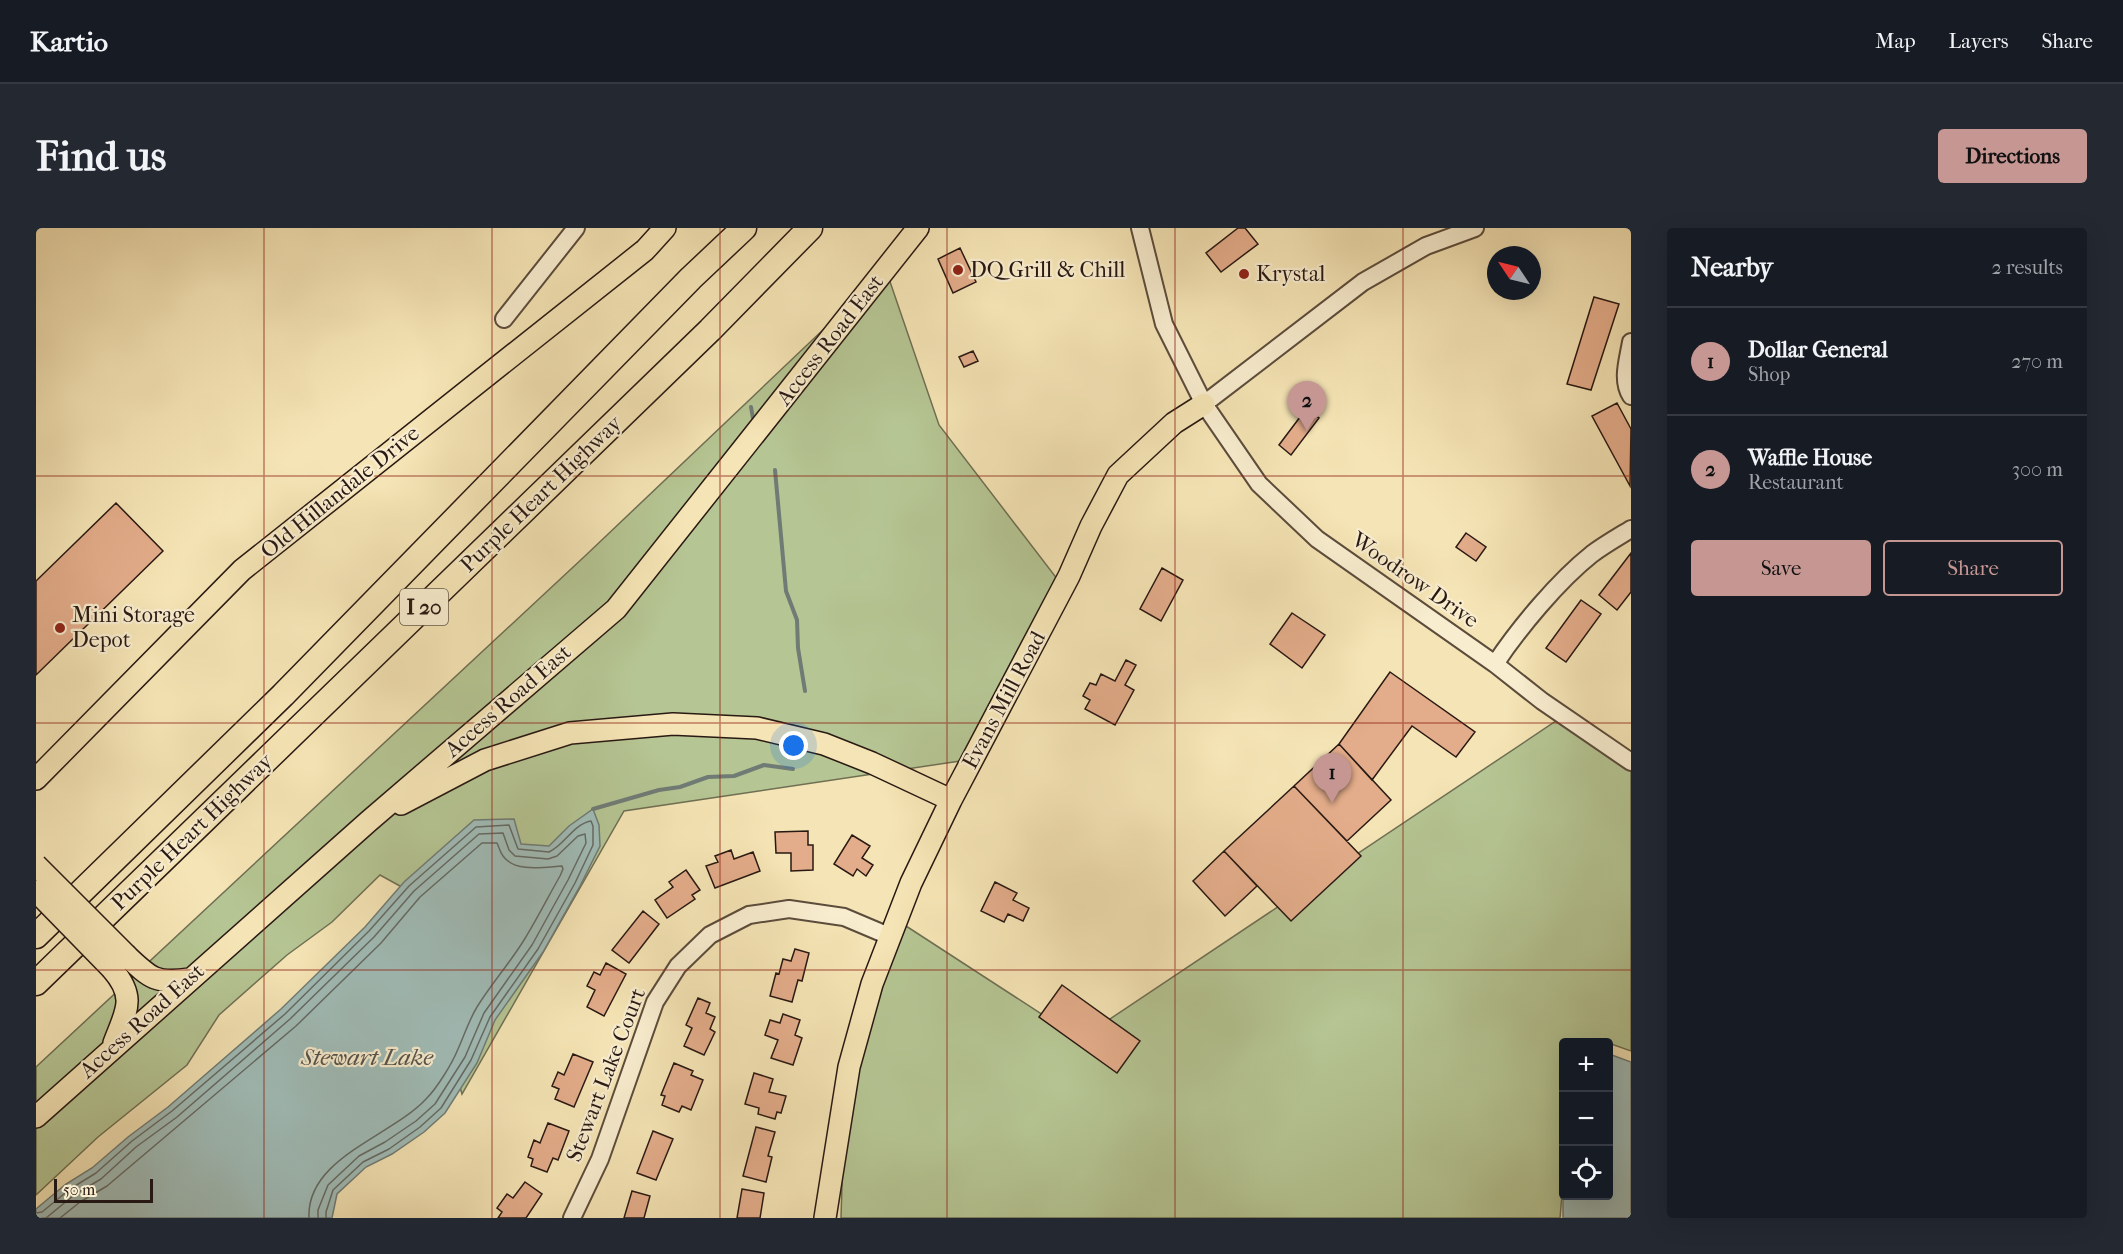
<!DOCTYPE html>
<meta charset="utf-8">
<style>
body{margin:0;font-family:"IM FELL French Canon",serif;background:#242831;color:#f1f3f6}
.controls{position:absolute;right:18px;bottom:18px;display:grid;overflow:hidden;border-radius:6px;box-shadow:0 6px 24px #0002}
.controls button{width:54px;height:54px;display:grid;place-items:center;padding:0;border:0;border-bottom:2px solid #363941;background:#171b24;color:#f1f3f6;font:30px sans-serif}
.compass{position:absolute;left:1451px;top:18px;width:54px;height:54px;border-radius:50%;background:#171b24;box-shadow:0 6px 24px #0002;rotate:305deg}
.scale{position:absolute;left:18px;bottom:15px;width:99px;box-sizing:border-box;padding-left:6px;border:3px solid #291913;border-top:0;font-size:16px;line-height:21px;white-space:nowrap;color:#291913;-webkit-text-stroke:4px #f8edcf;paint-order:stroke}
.you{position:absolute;left:758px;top:518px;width:21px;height:21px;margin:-15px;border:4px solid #fff;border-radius:50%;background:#1a73e8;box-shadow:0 0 0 9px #1a73e833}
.badge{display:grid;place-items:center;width:39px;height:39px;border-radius:50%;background:#c59692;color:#111;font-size:20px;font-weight:700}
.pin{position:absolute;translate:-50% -50px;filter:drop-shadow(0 2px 3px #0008)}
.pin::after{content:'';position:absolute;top:32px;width:21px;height:18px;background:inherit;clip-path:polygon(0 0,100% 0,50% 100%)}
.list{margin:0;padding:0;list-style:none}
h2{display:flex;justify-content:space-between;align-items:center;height:78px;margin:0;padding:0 24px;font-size:26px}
h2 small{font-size:20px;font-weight:400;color:#9ea1a6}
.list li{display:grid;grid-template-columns:39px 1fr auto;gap:18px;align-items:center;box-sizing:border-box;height:108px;padding:0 24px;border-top:2px solid #363941}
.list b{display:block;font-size:22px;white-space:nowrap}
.list p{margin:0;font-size:20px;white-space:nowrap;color:#9ea1a6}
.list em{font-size:20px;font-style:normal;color:#9ea1a6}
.actions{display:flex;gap:12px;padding:18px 24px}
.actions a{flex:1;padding:14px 0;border:2px solid #c59692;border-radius:6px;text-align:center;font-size:21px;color:#c59692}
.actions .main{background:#c59692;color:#111}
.icon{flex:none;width:33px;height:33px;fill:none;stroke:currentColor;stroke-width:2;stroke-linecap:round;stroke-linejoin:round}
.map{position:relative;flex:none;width:1595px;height:990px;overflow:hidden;border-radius:6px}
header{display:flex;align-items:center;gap:36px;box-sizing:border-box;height:84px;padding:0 30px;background:#171b24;border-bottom:2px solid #363941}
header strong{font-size:28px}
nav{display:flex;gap:33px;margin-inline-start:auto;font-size:21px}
.intro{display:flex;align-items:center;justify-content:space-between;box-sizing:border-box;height:144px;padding:0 36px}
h1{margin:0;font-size:42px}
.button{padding:15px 27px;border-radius:6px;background:#c59692;color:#111;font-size:21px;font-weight:700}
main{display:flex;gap:36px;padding:0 36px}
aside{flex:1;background:#171b24;border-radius:6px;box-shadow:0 6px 24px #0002}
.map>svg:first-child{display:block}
.green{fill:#b5c593;stroke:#6f6f53;stroke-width:1.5}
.water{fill:#a0bcb7;stroke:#707b75;stroke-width:1.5}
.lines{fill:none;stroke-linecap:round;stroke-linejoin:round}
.shore{stroke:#646a65;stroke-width:1.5}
.stream{stroke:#707b75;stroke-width:4}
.building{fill:#e3ac8a;stroke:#291913;stroke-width:1.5}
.minor-casing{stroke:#5c4c3c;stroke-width:20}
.major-casing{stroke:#291913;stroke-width:24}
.highway-casing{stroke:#291913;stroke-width:27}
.minor{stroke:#f8edcf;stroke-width:16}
.major{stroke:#f5e4b5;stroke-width:21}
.highway{stroke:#f5e4b5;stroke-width:24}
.major-bridge-casing{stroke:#291913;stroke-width:24;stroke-linecap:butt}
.major-bridge{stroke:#f5e4b5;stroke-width:21}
.grid{fill:none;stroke:#8f2418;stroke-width:1.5;stroke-opacity:0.55}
.poi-dot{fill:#8f2418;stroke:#f8edcf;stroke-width:2}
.labels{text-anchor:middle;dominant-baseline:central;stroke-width:4.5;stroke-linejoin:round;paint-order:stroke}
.shield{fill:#f8edcf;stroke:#67594b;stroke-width:1.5}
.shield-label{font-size:21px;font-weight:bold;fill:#291913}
.poi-label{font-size:22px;fill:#291913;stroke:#f8edcf;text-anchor:start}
.street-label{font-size:22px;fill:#291913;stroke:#f8edcf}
.water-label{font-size:24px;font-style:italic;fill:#53524c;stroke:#f8edcf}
</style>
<header>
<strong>Kartio</strong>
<nav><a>Map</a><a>Layers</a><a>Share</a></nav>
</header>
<div class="intro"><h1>Find us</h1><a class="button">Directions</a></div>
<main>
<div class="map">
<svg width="1595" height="990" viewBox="0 0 1595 990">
<rect width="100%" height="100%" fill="#f5e4b5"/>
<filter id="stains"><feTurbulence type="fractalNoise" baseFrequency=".00333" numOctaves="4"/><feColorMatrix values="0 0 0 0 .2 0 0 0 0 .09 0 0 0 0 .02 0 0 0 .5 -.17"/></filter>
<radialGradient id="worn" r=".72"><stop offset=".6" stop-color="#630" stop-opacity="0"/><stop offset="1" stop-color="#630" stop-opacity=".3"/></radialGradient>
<path class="green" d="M850,42L903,197L1022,352L931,532L588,583L426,866L397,766L402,679L344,647L296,694L251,727L183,787L151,837L62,909L0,967V839L549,328Z
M1520,493L1595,541V823L1561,811L1559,814H1528V943L1524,990H805L808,890L833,790L870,698L1044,811Z"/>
<path class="water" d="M557,581L563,597L564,618L544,658L507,724L459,792L441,835L409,885L388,904L356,926L330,939L301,966L296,990H0V981L30,956L56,940L92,909L132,879L245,781L329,699L368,654L438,592L478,591L485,616L513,618L533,598Z
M1573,826L1595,834V990H1527V952L1528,968H1572Z"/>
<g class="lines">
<path class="shore" d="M0,985L6,984L34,961L60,945L96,913L136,883L249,786L333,703L373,658L440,599L473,597L482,621L513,624C529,617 537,596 555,593L557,598V617L539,655L502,721L454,789L435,832L405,880L384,899L353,921L327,934L297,962L290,984V990
M10,990L38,967L65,951L100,919L141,889L254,791L338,709L378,663L443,606L467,605L473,622L479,628L512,631L521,628L542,608L549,606L550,615L532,652L496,717L448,785L429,829L399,876L380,893L349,914L323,928L292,957L282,982V990
M24,990L44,974L71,958L260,798L345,715L384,669L446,615H461C463,619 464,624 467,628C479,645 509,639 526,638L527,641L524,648C512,669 501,691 488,712C474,735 455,756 441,779C433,792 428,808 422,821C416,836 401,860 390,871C356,908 270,930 273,990"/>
<path class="stream" d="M715,179L718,196
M739,242L750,363L761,392L762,420L769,463
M557,581L623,562L644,559L672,549L698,548L728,537L757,541"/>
</g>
<path class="building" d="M1202,0H1209L1222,16L1185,44L1170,25Z
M924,20L940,54L917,65L902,31Z
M1558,69L1583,76L1555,162L1531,156Z
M937,123L942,133L928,139L923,129Z
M1581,175L1595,201L1594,258L1556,188Z
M1270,181L1283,190L1255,227L1243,217Z
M80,275L127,323L0,447V353Z
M1430,305L1450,319L1440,333L1420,319Z
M1595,325V364L1581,382L1563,367Z
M1126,340L1147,352L1125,393L1104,381Z
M1545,372L1565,386L1530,434L1510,420Z
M1256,385L1289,407L1266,440L1234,416Z
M1090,432L1100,437L1089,457L1098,462L1079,497L1049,481L1054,472L1047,468L1054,455L1060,457L1065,446L1079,453Z
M1354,444L1439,504L1420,529L1376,498L1336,552L1303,516Z
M1303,516L1355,572L1311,613L1258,558Z
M1258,558L1325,628L1255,693L1188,623Z
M772,603V617H777V642L755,643V625H740L739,604Z
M816,607L834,618L826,630L837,637L830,648L821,641L817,648L798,636Z
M695,622L698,631L717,624L724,643L679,660L670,638L682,634L679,628Z
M1188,623L1221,658L1189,688L1157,653Z
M650,642L664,662L656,667L659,671L631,690L619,672L637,659L633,654Z
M959,654L981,665L977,672L993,680L987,693L972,686L968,694L945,683Z
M607,683L623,696L593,735L576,722Z
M759,721L773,725L766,753L762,752L756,774L734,768L740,745L743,746L747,731L755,733Z
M570,735L590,746L568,788L551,779L559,762L551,758L558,744L564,747Z
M1026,757L1104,813L1081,845L1003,789Z
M662,770L674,775L670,785L679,789L674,801L679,804L668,827L648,818L656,800L650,797Z
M747,786L764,792L759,807L766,810L757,837L735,830L742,812L729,807L734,792L744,795Z
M537,826L557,834L538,879L519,871L523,861L516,858L522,844L528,847Z
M638,835L657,843L655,847L667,852L655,882L646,878L643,884L626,877L629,868L625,867Z
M718,845L737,851L733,864L750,868L745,885L741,884L739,891L722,886L723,880L709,876Z
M512,895L533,903L522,932L517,930L511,944L495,938L497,931L492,929L498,912L504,915Z
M720,899L739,904L732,928L736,929L730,954L707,948Z
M617,903L637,911L620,952L601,945Z
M489,954L506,966L490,990H462L466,984L461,980L471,966L477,970Z
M706,961L728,965L724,990H701Z
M596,963L614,968L608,990H588Z"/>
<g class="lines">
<g class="minor-casing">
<path id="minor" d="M1104,0L1128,96L1168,176L1223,256L1281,311L1459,436L1506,473L1595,534
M468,91L540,0
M1595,114C1592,132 1585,152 1595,168
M1168,176L1327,54L1390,18L1439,0
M1459,436C1483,400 1522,353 1556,326C1568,317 1582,309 1595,301
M536,990L564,931L619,774L642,738L674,707L713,687L753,681L808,689L853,708"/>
</g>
<g class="major-casing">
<path id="major" d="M0,551L206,342L609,22L629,0
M365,576L449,532L534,505L637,496L721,500L788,516L836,535L915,572
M91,728C114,750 120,756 153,751
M76,741C101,770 90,783 78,815
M0,889L333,593L580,381L882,0
M789,990L813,839L836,756L875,655L915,572L1033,348L1055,298L1082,247L1138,195L1168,176"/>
</g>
<g class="highway-casing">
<path id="highway" d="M0,708L247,467L655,50L708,0
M0,755L674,102L774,0"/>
</g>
<use href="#minor" class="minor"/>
<use href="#major" class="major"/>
<use href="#highway" class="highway"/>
<g class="major-bridge-casing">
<path id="major-bridge" d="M0,637L91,728
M0,663L76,741"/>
</g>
<use href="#major-bridge" class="major-bridge"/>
</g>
<path class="grid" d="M228,0V990M456,0V990M684,0V990M911,0V990M1139,0V990M1367,0V990M0,248H1595M0,495H1595M0,742H1595"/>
<g class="poi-dot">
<circle cx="922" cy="42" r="6"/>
<circle cx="1208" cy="46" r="6"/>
<circle cx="24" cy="400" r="6"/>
</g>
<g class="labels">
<rect class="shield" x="364" y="361" width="48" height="36" rx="4.5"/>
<g class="shield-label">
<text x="388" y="379">I 20</text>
</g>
<g class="poi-label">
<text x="934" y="42">DQ Grill &amp; Chill</text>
<text x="1220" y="46">Krystal</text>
<text x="36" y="387">Mini Storage<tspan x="36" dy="25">Depot</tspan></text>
</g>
<g class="street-label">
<text transform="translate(794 112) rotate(-52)">Access Road East</text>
<text transform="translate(304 264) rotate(-39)">Old Hillandale Drive</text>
<text transform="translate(505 266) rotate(-44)">Purple Heart Highway</text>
<text transform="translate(1379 352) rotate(35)">Woodrow Drive</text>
<text transform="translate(968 472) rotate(-62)">Evans Mill Road</text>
<text transform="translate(472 473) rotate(-41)">Access Road East</text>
<text transform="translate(156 604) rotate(-44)">Purple Heart Highway</text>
<text transform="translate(106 793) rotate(-42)">Access Road East</text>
<text transform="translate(570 847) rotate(-69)">Stewart Lake Court</text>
</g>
<g class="water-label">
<text x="331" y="829">Stewart Lake</text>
</g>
</g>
<rect width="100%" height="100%" filter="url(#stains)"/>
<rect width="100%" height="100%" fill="url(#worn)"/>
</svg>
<div class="controls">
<button>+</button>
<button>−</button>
<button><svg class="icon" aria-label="locate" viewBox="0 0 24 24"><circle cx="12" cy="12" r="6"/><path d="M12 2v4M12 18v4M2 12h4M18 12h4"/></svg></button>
</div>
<svg class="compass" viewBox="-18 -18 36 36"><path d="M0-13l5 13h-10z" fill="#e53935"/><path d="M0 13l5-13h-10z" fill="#9ea1a6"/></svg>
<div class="scale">50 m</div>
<div class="you"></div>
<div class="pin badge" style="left:1296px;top:575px">1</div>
<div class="pin badge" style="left:1271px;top:203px">2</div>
</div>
<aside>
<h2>Nearby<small>2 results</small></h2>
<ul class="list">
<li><span class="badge">1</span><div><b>Dollar General</b><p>Shop</p></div><em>270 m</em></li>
<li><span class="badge">2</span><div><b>Waffle House</b><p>Restaurant</p></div><em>300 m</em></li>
</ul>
<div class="actions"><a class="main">Save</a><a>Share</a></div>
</aside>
</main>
